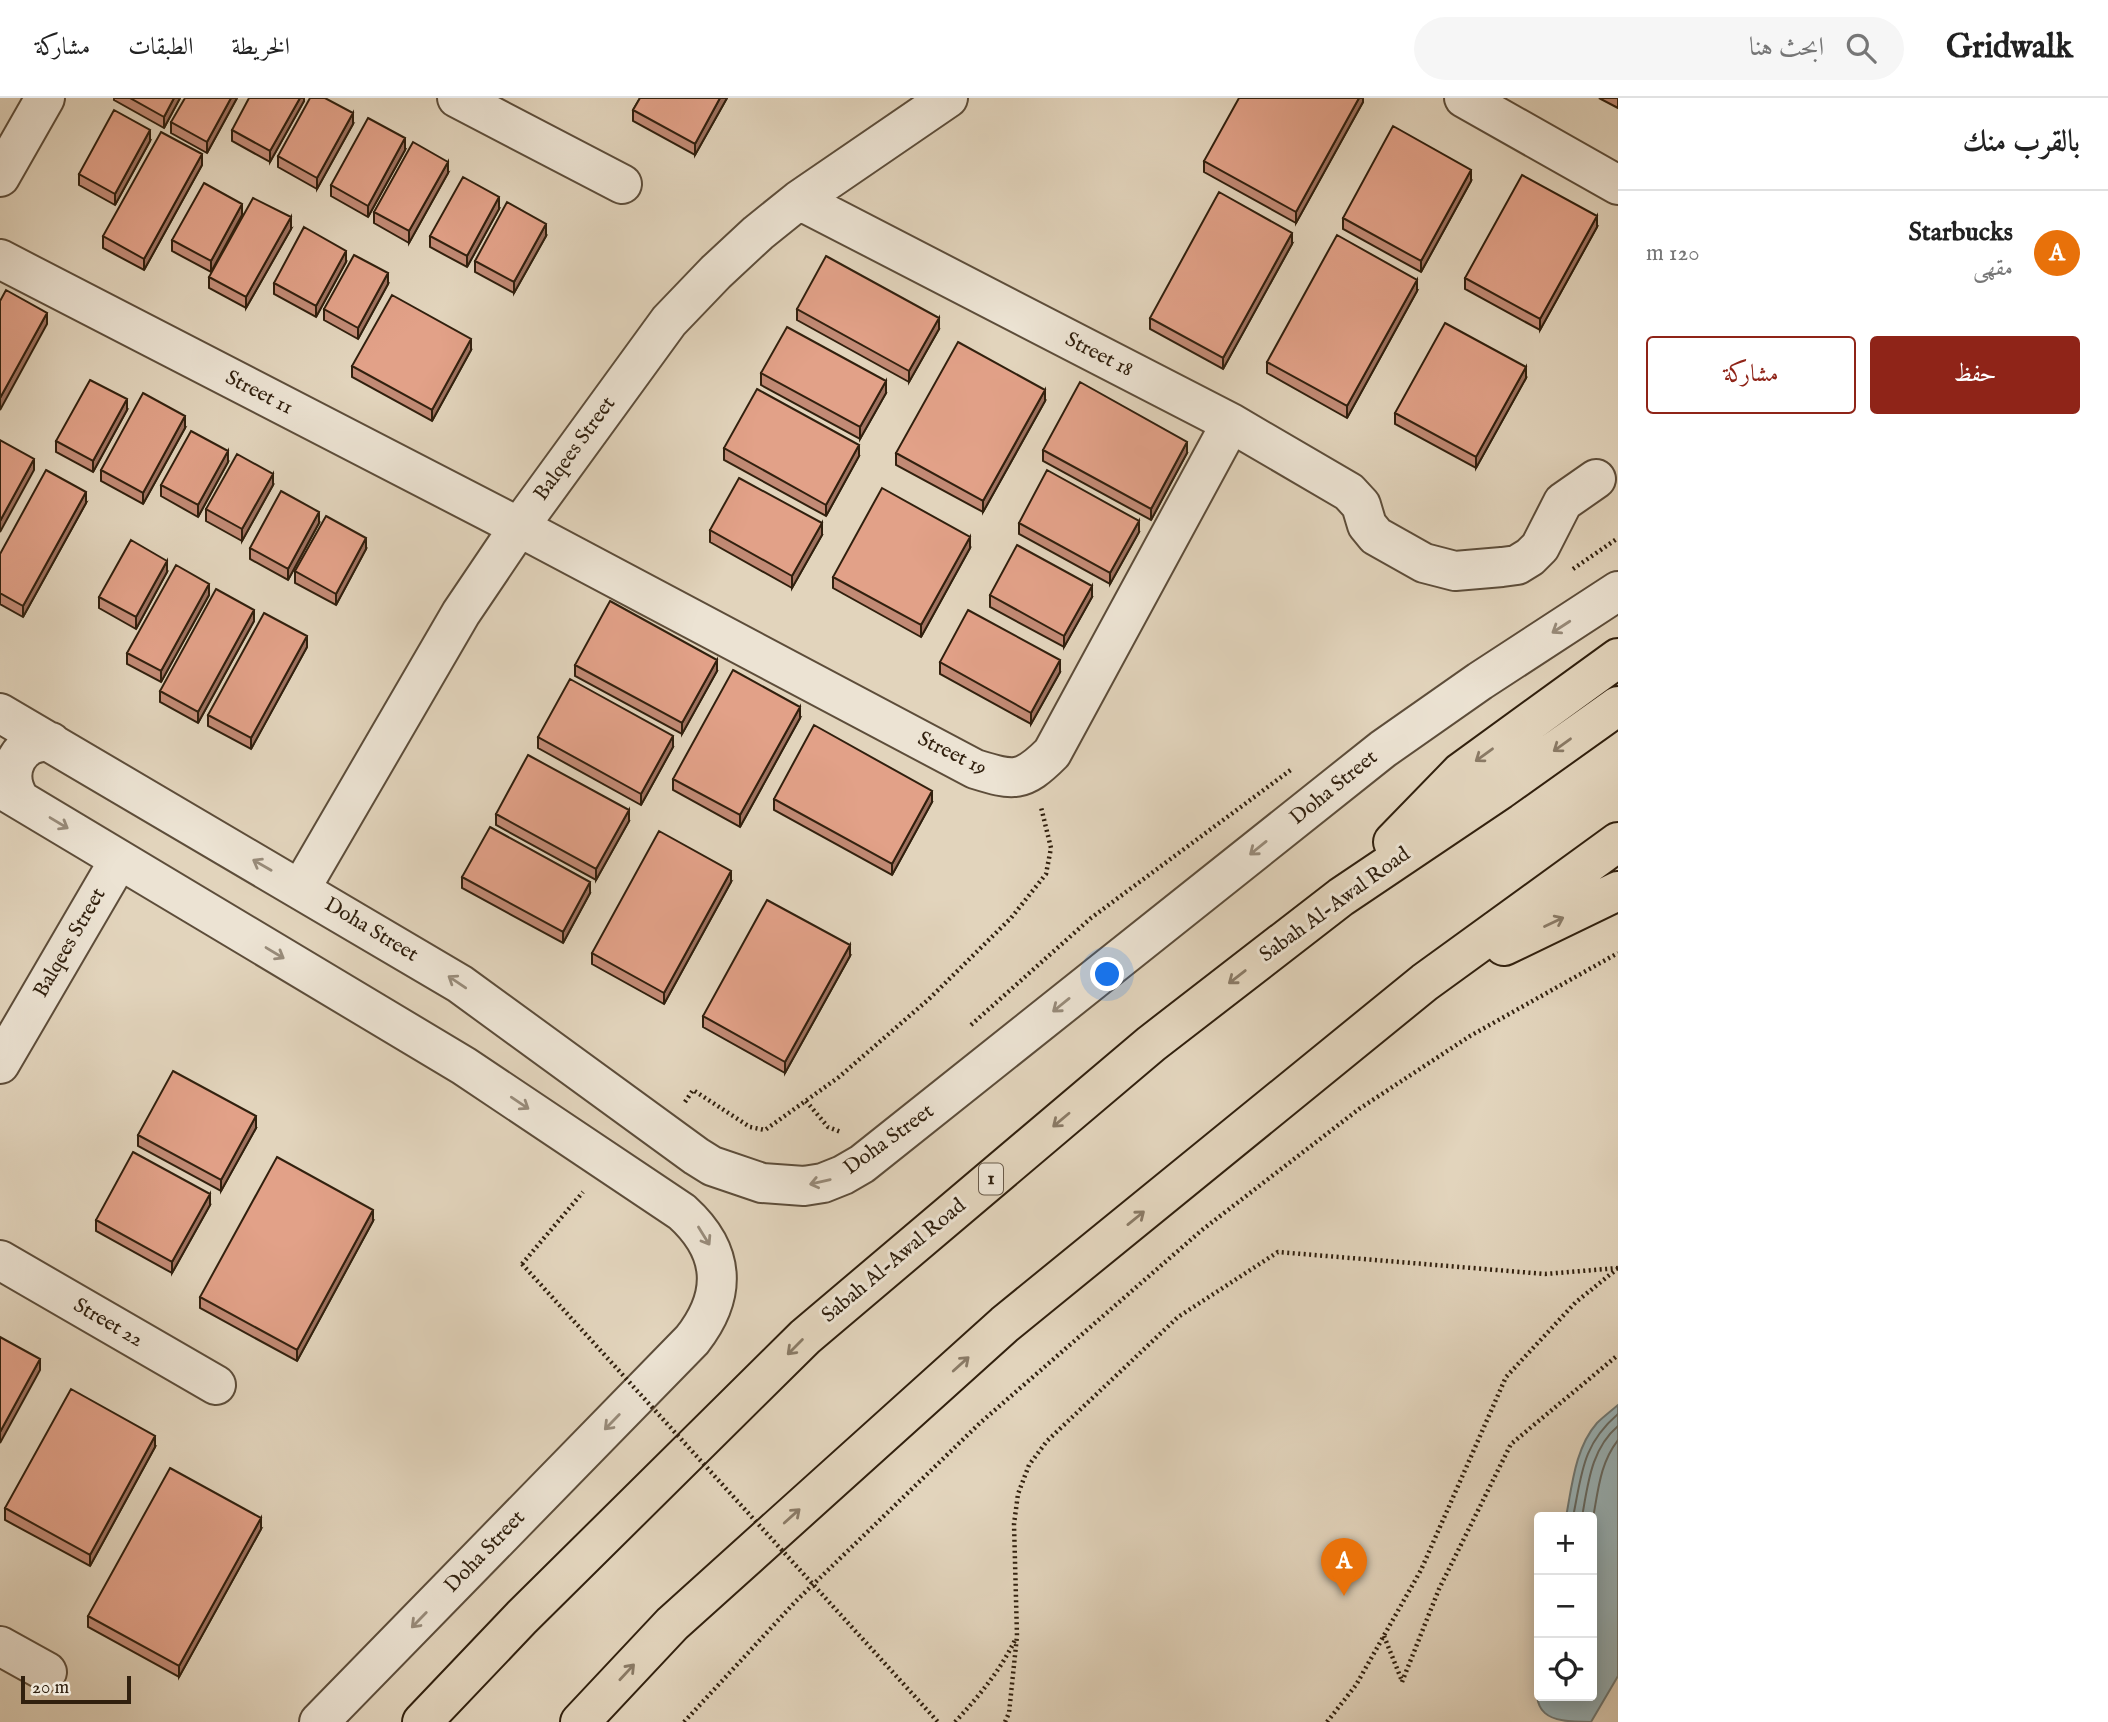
<!DOCTYPE html>
<html lang="ar">
<meta charset="utf-8">
<style>
body{margin:0;font-family:"IM FELL English",Amiri,serif;background:#f6f6f6;color:#222;direction:rtl}
.controls{position:absolute;right:21px;bottom:21px;display:grid;overflow:hidden;border-radius:7px;box-shadow:0 4px 18px #0003}
.controls button{width:63px;height:63px;display:grid;place-items:center;padding:0;border:0;border-bottom:2px solid #e0e0e0;background:#fff;color:#222;font:35px sans-serif}
.scale{position:absolute;left:21px;bottom:18px;width:110px;box-sizing:border-box;padding-left:7px;border:4px solid #31200e;border-top:0;font-size:19px;line-height:24px;white-space:nowrap;color:#31200e;-webkit-text-stroke:5px #ece3d3;paint-order:stroke}
.you{position:absolute;left:1108px;top:877px;width:24px;height:24px;margin:-18px;border:5px solid #fff;border-radius:50%;background:#1a73e8;box-shadow:0 0 0 10px #1a73e833}
.badge{display:grid;place-items:center;width:46px;height:46px;border-radius:50%;background:#8f2418;color:#fff;font-size:23px;font-weight:700}
.pin{position:absolute;translate:-50% -58px;filter:drop-shadow(0 2px 4px #0008)}
.pin::after{content:'';position:absolute;top:37px;width:24px;height:21px;background:inherit;clip-path:polygon(0 0,100% 0,50% 100%)}
.list{margin:0;padding:0;list-style:none}
h2{display:flex;justify-content:space-between;align-items:center;height:91px;margin:0;padding:0 28px;font-size:30px}
h2 small{font-size:23px;font-weight:400;color:#767676}
.list li{display:grid;grid-template-columns:46px 1fr auto;gap:21px;align-items:center;box-sizing:border-box;height:126px;padding:0 28px;border-top:2px solid #e0e0e0}
.list b{display:block;font-size:26px;white-space:nowrap}
.list p{margin:0;font-size:23px;white-space:nowrap;color:#767676}
.list em{font-size:23px;font-style:normal;color:#767676}
.actions{display:flex;gap:14px;padding:21px 28px}
.actions a{flex:1;padding:16px 0;border:2px solid #8f2418;border-radius:7px;text-align:center;font-size:24px;color:#8f2418}
.actions .main{background:#8f2418;color:#fff}
.icon{flex:none;width:38px;height:38px;fill:none;stroke:currentColor;stroke-width:2;stroke-linecap:round;stroke-linejoin:round}
.map{position:relative;flex:none;width:1618px;height:1624px;overflow:hidden;direction:ltr}
header{display:flex;align-items:center;gap:42px;box-sizing:border-box;height:98px;padding:0 35px;background:#fff;border-bottom:2px solid #e0e0e0}
header strong{font-size:33px}
nav{display:flex;gap:38px;margin-inline-start:auto;font-size:24px}
.search{width:490px;height:63px;background:#f6f6f6;display:flex;align-items:center;gap:18px;box-sizing:border-box;padding:0 24px;border-radius:38px;color:#767676;font-size:26px}
main{display:flex}
aside{flex:1;background:#fff}
.map>svg:first-child{display:block}
.water{fill:#99b5bb;stroke:#6f7976;stroke-width:2}
.lines{fill:none;stroke-linecap:round;stroke-linejoin:round}
.shore{stroke:#656a64;stroke-width:2}
.minor-casing{stroke:#5d4d3a;stroke-width:42}
.highway-casing{stroke:#31200e;stroke-width:42}
.path{stroke:#31200e;stroke-width:4.5;stroke-dasharray:2 3.5;stroke-linecap:butt}
.minor{stroke:#ece3d3;stroke-width:38}
.highway{stroke:#e2d4bc;stroke-width:38}
.path-bridge{stroke:#31200e;stroke-width:4.5;stroke-dasharray:2 3.5;stroke-linecap:butt}
.wall{fill:#c28a75;stroke:#31200e;stroke-width:2}
.shaded-wall{fill:#9e715f;stroke:#31200e;stroke-width:2}
.building{fill:#e2a188;stroke:#31200e;stroke-width:2}
.oneway{stroke:#988b7a}
.oneway2{stroke:#8a7a65}
.labels{text-anchor:middle;dominant-baseline:central;stroke-width:6;stroke-linejoin:round;paint-order:stroke}
.shield{fill:#ece3d3;stroke:#695a49;stroke-width:2}
.shield-label{font-size:19px;font-weight:bold;fill:#31200e}
.street-label{font-size:21px;fill:#31200e;stroke:#ece3d3}
</style>
<header>
<strong>Gridwalk</strong>
<div class="search"><svg class="icon" aria-label="search" viewBox="0 0 24 24"><circle cx="10" cy="10" r="6"/><path d="M15 15l6 6"/></svg>ابحث هنا</div>
<nav><a>الخريطة</a><a>الطبقات</a><a>مشاركة</a></nav>
</header>
<main>
<aside>
<h2>بالقرب منك<small></small></h2>
<ul class="list">
<li><span class="badge" style="background:#e8710a">A</span><div><b>Starbucks</b><p>مقهى</p></div><em>120 m</em></li>
</ul>
<div class="actions"><a class="main">حفظ</a><a>مشاركة</a></div>
</aside>
<div class="map">
<svg width="1618" height="1624" viewBox="0 0 1618 1624">
<rect width="100%" height="100%" fill="#e2d4bc"/>
<filter id="stains"><feTurbulence type="fractalNoise" baseFrequency=".00286" numOctaves="4"/><feColorMatrix values="0 0 0 0 .2 0 0 0 0 .09 0 0 0 0 .02 0 0 0 .5 -.17"/></filter>
<radialGradient id="worn" r=".72"><stop offset=".6" stop-color="#630" stop-opacity="0"/><stop offset="1" stop-color="#630" stop-opacity=".3"/></radialGradient>
<path class="water" d="M1618,1307V1578L1591,1624C1546,1624 1530,1618 1539,1569V1598H1592V1419H1566C1572,1388 1575,1350 1597,1325C1603,1319 1611,1313 1618,1307Z"/>
<g class="lines">
<path class="shore" d="M1573,1419C1582,1375 1582,1347 1618,1316
M1582,1419C1588,1386 1591,1351 1618,1328
M1592,1425C1598,1396 1599,1366 1618,1342"/>
<g class="minor-casing">
<path id="minor" d="M457,0L622,86
M1464,0L1618,87
M0,79L45,0
M799,102L1231,325L1349,394L1361,407L1367,427L1376,438L1424,465L1455,473L1502,469L1517,467L1530,459L1540,449L1563,404L1596,381
M0,161L519,429L975,671C1014,683 1022,685 1052,655L1231,325
M0,615L460,886L696,1058L712,1068L762,1085L804,1088L823,1085L843,1077L862,1066L1383,651L1480,583L1618,493
M0,690L464,968L682,1114C725,1153 728,1196 692,1242L319,1624
M19,700C3,674 18,641 51,644
M301,790L461,515L519,429L669,223L716,174L758,135L799,102L948,0
M0,966L119,762
M0,1162L216,1287
M0,1548L47,1574"/>
</g>
<g class="highway-casing">
<path id="highway" d="M1393,744L1461,674L1618,560
M1504,848L1618,793
M422,1624L522,1519L805,1239L1151,946L1341,799L1500,692L1618,608
M580,1624L672,1526L1005,1226L1425,884L1618,744"/>
</g>
<path class="path" d="M1573,471L1618,440
M971,927L1091,820L1292,671
M806,1003L828,1029L841,1034
M685,1004L693,992L750,1029L765,1032L839,979L929,901L1011,820L1046,776L1051,750L1041,709
M522,1166L583,1094
M1384,1538L1402,1583
M1402,1584L1439,1491L1511,1346L1618,1257
M684,1624L796,1503L980,1325L1202,1132L1359,1011L1470,938L1618,855
M955,1624C979,1598 1000,1573 1015,1542
M1005,1624L1009,1615L1017,1538L1014,1426L1018,1396L1029,1367L1047,1343L1178,1219L1278,1154L1545,1176L1618,1170
M1327,1624L1356,1587L1421,1472L1506,1279L1576,1204L1617,1171"/>
<use href="#minor" class="minor"/>
<use href="#highway" class="highway"/>
<path class="path-bridge" d="M522,1166L938,1624"/>
</g>
<path class="wall" d="M114,0H180L164,30L114,2Z
M237,0L207,55L171,35V24Z
M304,0V3L270,64L232,43V32Z
M640,0H727L695,57L633,23V12Z
M1363,0V4L1296,125L1204,74V63Z
M1599,0H1618V10Z
M353,26L317,91L278,69V58Z
M150,43L115,107L79,87V76Z
M405,52L368,119L331,98V87Z
M202,67L144,172L103,150V138Z
M448,75L409,145L374,125V114Z
M1471,83L1421,174L1343,131V120Z
M499,111L467,169L430,149V138Z
M242,117L211,174L172,153V142Z
M1597,129L1540,232L1465,191V180Z
M291,131L246,210L209,190V179Z
M546,138L514,195L475,174V163Z
M1292,146L1223,271L1150,231V220Z
M346,164L316,219L274,196V185Z
M388,186L358,241L324,222V211Z
M1417,193L1347,320L1267,275V264Z
M797,211L939,231L909,284L797,222Z
M471,252L432,323L352,279V268Z
M761,275L886,295L860,341L761,287Z
M1526,280L1476,370L1395,326V315Z
M1045,303L983,414L896,367V355Z
M127,312L93,374L56,354V343Z
M185,330L143,406L101,383V372Z
M724,350L859,358L826,418L724,362Z
M1043,352L1187,355L1151,422L1043,363Z
M228,364L198,419L161,398V387Z
M273,387L242,443L206,423V411Z
M86,405L23,519L0,506V456Z
M319,425L288,482L250,461V450Z
M1019,425L1139,434L1110,486L1019,436Z
M710,432L822,437L792,490L710,444Z
M970,450L921,539L833,490V479Z
M366,451L336,507L295,485V473Z
M167,474L136,531L99,510V499Z
M209,497L161,584L127,566V555Z
M990,497L1092,499L1064,549L990,509Z
M254,523L198,625L160,604V593Z
M307,549L251,651L208,628V617Z
M940,564L1060,574L1031,626L940,576Z
M575,567L717,573L682,636L575,578Z
M800,620L740,729L673,692V681Z
M538,639L673,649L641,707L538,650Z
M774,701L932,704L892,777L774,712Z
M496,716L629,723L596,782L496,727Z
M462,779L590,795L563,845L462,790Z
M731,784L664,906L592,866V855Z
M850,858L785,975L703,929V918Z
M256,1030L221,1093L138,1048V1037Z
M210,1107L172,1175L96,1133V1122Z
M373,1123L297,1263L200,1210V1199Z
M155,1349L90,1468L5,1422V1410Z
M261,1431L179,1579L88,1529V1518Z"/>
<path class="shaded-wall" d="M174,0H180L164,30V19Z
M231,0H237L207,55V44Z
M300,0H304V3L270,64V53Z
M720,0H727L695,57V46Z
M1359,0H1363V4L1296,125V114Z
M353,15V26L317,91V80Z
M150,32V43L115,107V96Z
M405,40V52L368,119V108Z
M202,56V67L144,172V161Z
M448,64V75L409,145V133Z
M1471,72V83L1421,174V163Z
M499,99V111L467,169V158Z
M242,106V117L211,174V163Z
M1597,118V129L1540,232V221Z
M291,119V131L246,210V199Z
M546,126V138L514,195V184Z
M1292,135V146L1223,271V260Z
M346,153V164L316,219V208Z
M388,175V186L358,241V230Z
M1417,182V193L1347,320V308Z
M47,215V226L0,312V300Z
M939,220V231L909,284V273Z
M471,241V252L432,323V312Z
M1526,269V280L1476,370V359Z
M886,283V295L860,341V329Z
M1045,292V303L983,414V403Z
M127,301V312L93,374V363Z
M185,318V330L143,406V395Z
M1187,344V355L1151,422V411Z
M859,347V358L826,418V407Z
M228,353V364L198,419V407Z
M34,361V372L0,434V423Z
M273,376V387L242,443V431Z
M86,394V405L23,519V508Z
M319,414V425L288,482V471Z
M1139,423V434L1110,486V475Z
M822,425V437L792,490V478Z
M970,439V450L921,539V527Z
M366,440V451L336,507V496Z
M167,463V474L136,531V519Z
M209,486V497L161,584V573Z
M1092,488V499L1064,549V538Z
M254,512V523L198,625V614Z
M307,538V549L251,651V640Z
M717,562V573L682,636V625Z
M1060,562V574L1031,626V615Z
M800,609V620L740,729V717Z
M673,638V649L641,707V696Z
M932,693V704L892,777V766Z
M629,712V723L596,782V771Z
M731,773V784L664,906V895Z
M590,784V795L563,845V834Z
M850,847V858L785,975V964Z
M256,1018V1030L221,1093V1082Z
M210,1096V1107L172,1175V1164Z
M373,1112V1123L297,1263V1252Z
M40,1261V1272L0,1345V1334Z
M155,1338V1349L90,1468V1457Z
M261,1420V1431L179,1579V1568Z"/>
<path class="building" d="M130,0H174L164,19Z
M185,0H231L207,44L171,24Z
M249,0H300L270,53L232,32Z
M310,0H325L353,15L317,80L278,58Z
M640,0H720L695,46L633,12Z
M1239,0H1359L1296,114L1204,63Z
M114,12L150,32L115,96L79,76Z
M368,20L405,40L368,108L331,87Z
M1393,28L1471,72L1421,163L1343,120Z
M161,34L202,56L144,161L103,138Z
M413,44L448,64L409,133L374,114Z
M1522,77L1597,118L1540,221L1465,180Z
M463,79L499,99L467,158L430,138Z
M204,85L242,106L211,163L172,142Z
M1219,94L1292,135L1223,260L1150,220Z
M253,100L291,119L246,199L209,179Z
M507,104L546,126L514,184L475,163Z
M304,129L346,153L316,208L274,185Z
M1337,137L1417,182L1347,308L1267,264Z
M354,157L388,175L358,230L324,211Z
M826,158L939,220L909,273L797,211Z
M6,192L47,215L0,300V203Z
M392,197L471,241L432,312L352,268Z
M1445,225L1526,269L1476,359L1395,315Z
M787,229L886,283L860,329L761,275Z
M958,244L1045,292L983,403L896,355Z
M90,282L127,301L93,363L56,343Z
M1080,284L1187,344L1151,411L1043,352Z
M757,291L859,347L826,407L724,350Z
M143,295L185,318L143,395L101,372Z
M191,333L228,353L198,407L161,387Z
M0,342L34,361L0,423Z
M237,356L273,376L242,431L206,411Z
M46,372L86,394L23,508L0,495V456Z
M1047,372L1139,423L1110,475L1019,425Z
M739,380L822,425L792,478L710,432Z
M882,390L970,439L921,527L833,479Z
M281,393L319,414L288,471L250,450Z
M326,418L366,440L336,496L295,473Z
M131,442L167,463L136,519L99,499Z
M1017,447L1092,488L1064,538L990,497Z
M176,467L209,486L161,573L127,555Z
M216,491L254,512L198,614L160,593Z
M610,503L717,562L682,625L575,567Z
M968,512L1060,562L1031,615L940,564Z
M264,515L307,538L251,640L208,617Z
M733,572L800,609L740,717L673,681Z
M570,581L673,638L641,696L538,639Z
M814,627L932,693L892,766L774,701Z
M528,657L629,712L596,771L496,716Z
M490,729L590,784L563,834L462,779Z
M659,733L731,773L664,895L592,855Z
M767,802L850,847L785,964L703,918Z
M173,973L256,1018L221,1082L138,1037Z
M133,1054L210,1096L172,1164L96,1122Z
M277,1059L373,1112L297,1252L200,1199Z
M0,1239L40,1261L0,1334Z
M71,1291L155,1338L90,1457L5,1410Z
M170,1370L261,1420L179,1568L88,1518Z"/>
<defs><path id="oneway-shaft" d="M-6 0H5M1.5-3L5.5 0L1.5 3" fill="none" stroke-width="1.6" stroke-linecap="round" stroke-linejoin="round" transform="scale(1.75)"/></defs>
<g class="oneway">
<use href="#oneway-shaft" transform="translate(1561 529) rotate(147)"/>
<use href="#oneway-shaft" transform="translate(59 725) rotate(31)"/>
<use href="#oneway-shaft" transform="translate(1258 750) rotate(141)"/>
<use href="#oneway-shaft" transform="translate(262 767) rotate(-150)"/>
<use href="#oneway-shaft" transform="translate(275 855) rotate(31)"/>
<use href="#oneway-shaft" transform="translate(457 884) rotate(-146)"/>
<use href="#oneway-shaft" transform="translate(1061 907) rotate(141)"/>
<use href="#oneway-shaft" transform="translate(520 1005) rotate(34)"/>
<use href="#oneway-shaft" transform="translate(820 1084) rotate(167)"/>
<use href="#oneway-shaft" transform="translate(704 1138) rotate(58)"/>
<use href="#oneway-shaft" transform="translate(612 1324) rotate(134)"/>
<use href="#oneway-shaft" transform="translate(419 1522) rotate(134)"/>
</g>
<g class="oneway2">
<use href="#oneway-shaft" transform="translate(1562 647) rotate(144)"/>
<use href="#oneway-shaft" transform="translate(1484 657) rotate(144)"/>
<use href="#oneway-shaft" transform="translate(1554 824) rotate(-25)"/>
<use href="#oneway-shaft" transform="translate(1237 879) rotate(142)"/>
<use href="#oneway-shaft" transform="translate(1061 1022) rotate(140)"/>
<use href="#oneway-shaft" transform="translate(1136 1120) rotate(-39)"/>
<use href="#oneway-shaft" transform="translate(795 1249) rotate(135)"/>
<use href="#oneway-shaft" transform="translate(961 1266) rotate(-42)"/>
<use href="#oneway-shaft" transform="translate(792 1418) rotate(-42)"/>
<use href="#oneway-shaft" transform="translate(627 1574) rotate(-47)"/>
</g>
<g class="labels">
<rect class="shield" x="979" y="1065.5" width="24" height="31" rx="5"/>
<g class="shield-label">
<text x="991" y="1081">1</text>
</g>
<g class="street-label">
<text transform="translate(1099 257) rotate(27)">Street 18</text>
<text transform="translate(259 295) rotate(27)">Street 11</text>
<text transform="translate(575 351) rotate(-54)">Balqees Street</text>
<text transform="translate(952 656) rotate(26)">Street 19</text>
<text transform="translate(1334 690) rotate(-39)">Doha Street</text>
<text transform="translate(1335 807) rotate(-36)">Sabah Al-Awal Road</text>
<text transform="translate(371 832) rotate(31)">Doha Street</text>
<text transform="translate(70 845) rotate(-60)">Balqees Street</text>
<text transform="translate(889 1042) rotate(-36)">Doha Street</text>
<text transform="translate(894 1163) rotate(-40)">Sabah Al-Awal Road</text>
<text transform="translate(108 1225) rotate(30)">Street 22</text>
<text transform="translate(485 1454) rotate(-46)">Doha Street</text>
</g>
</g>
<rect width="100%" height="100%" filter="url(#stains)"/>
<rect width="100%" height="100%" fill="url(#worn)"/>
</svg>
<div class="controls">
<button>+</button>
<button>−</button>
<button><svg class="icon" aria-label="locate" viewBox="0 0 24 24"><circle cx="12" cy="12" r="6"/><path d="M12 2v4M12 18v4M2 12h4M18 12h4"/></svg></button>
</div>
<div class="scale">20 m</div>
<div class="you"></div>
<div class="pin badge" style="left:1344px;top:1498px;background:#e8710a">A</div>
</div>
</main>
